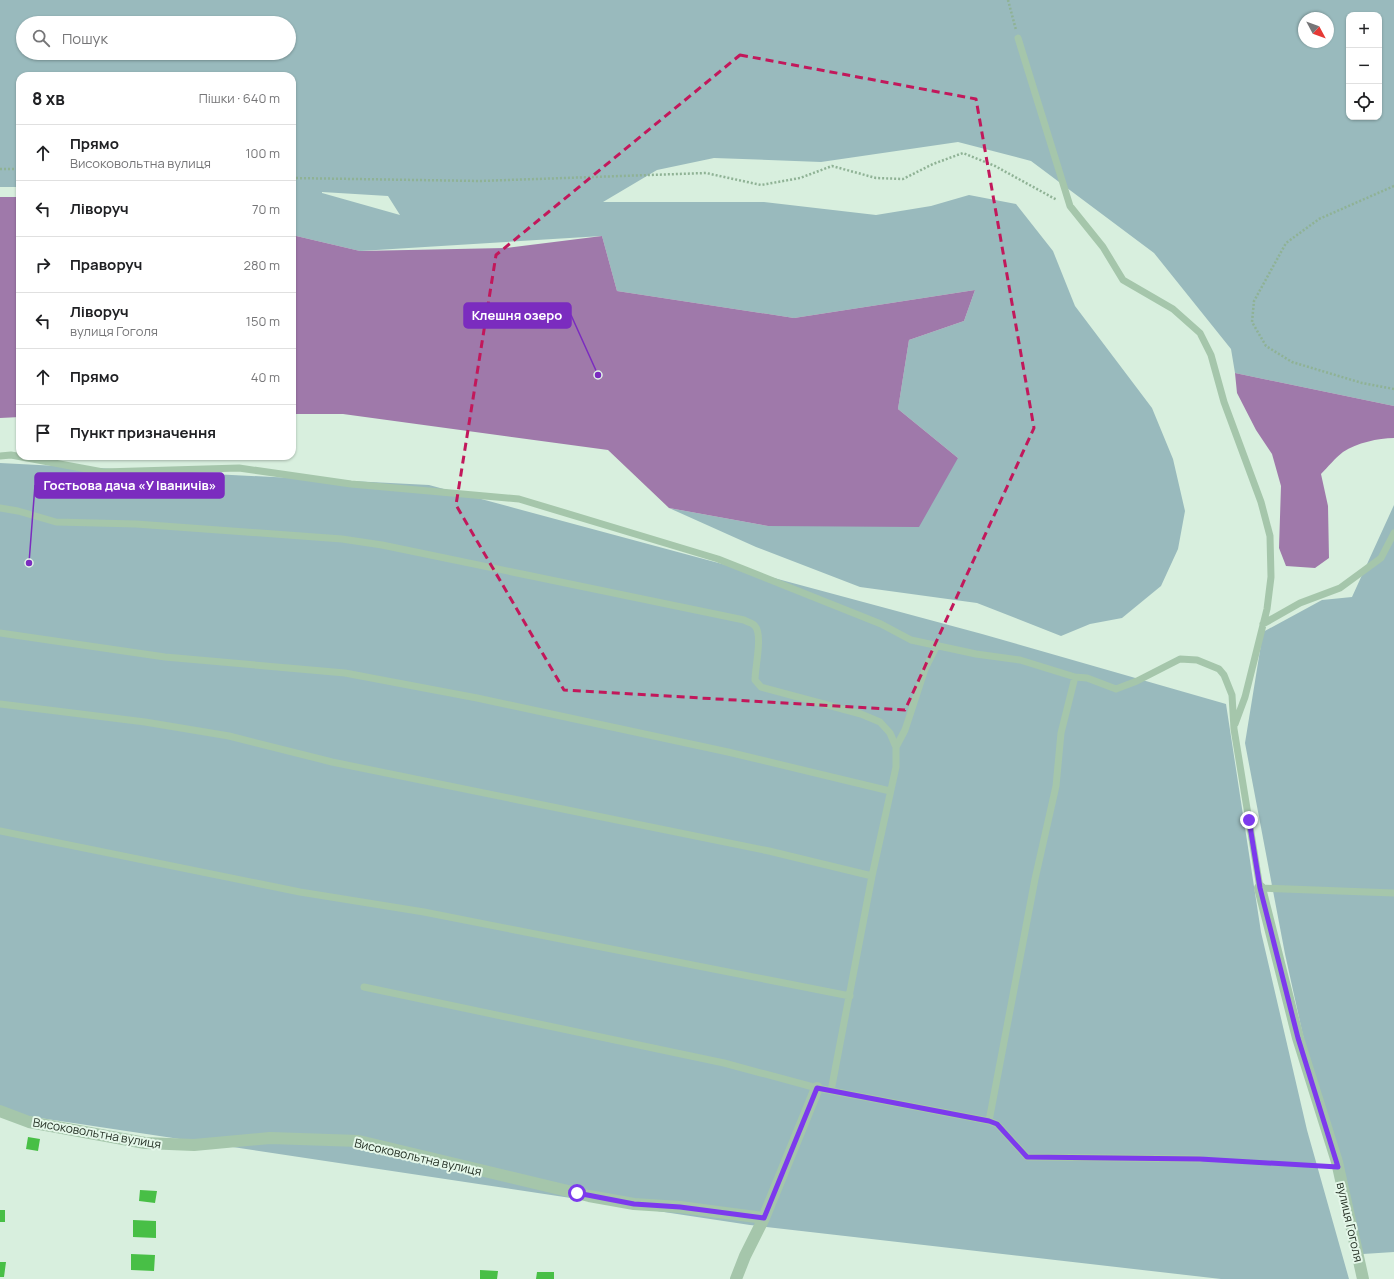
<!DOCTYPE html>
<html lang="uk">
<meta charset="utf-8">
<style>
body{margin:0;font-family:Manrope,sans-serif;background:#f2f2f2;color:#202124}
.controls{position:absolute;right:12px;top:12px;display:grid;overflow:hidden;border-radius:8px;box-shadow:0 1px 3px #0004}
.controls button{width:36px;height:36px;display:grid;place-items:center;padding:0;border:0;border-bottom:1px solid #e0e0e0;background:#fff;color:#202124;font:20px sans-serif}
.compass{position:absolute;left:1298px;top:12px;width:36px;height:36px;border-radius:50%;background:#fff;box-shadow:0 1px 3px #0004;rotate:131deg}
.stop{position:absolute;width:12px;height:12px;margin:-9px;border:3px solid #7c3aed;border-radius:50%;background:#fff}
.stop.end{background:#7c3aed;border-color:#fff;box-shadow:0 1px 4px #0008}
.list{margin:0;padding:0;list-style:none}
h2{display:flex;justify-content:space-between;align-items:center;height:52px;margin:0;padding:0 16px;font-size:17px}
h2 small{font-size:13px;font-weight:400;color:#757577}
.list li{display:grid;grid-template-columns:26px 1fr auto;gap:12px;align-items:center;box-sizing:border-box;height:56px;padding:0 16px;border-top:1px solid #e0e0e0}
.list b{display:block;font-size:15px;white-space:nowrap}
.list p{margin:0;font-size:13px;white-space:nowrap;color:#757577}
.list em{font-size:13px;font-style:normal;color:#757577}
.icon{flex:none;width:22px;height:22px;fill:none;stroke:currentColor;stroke-width:2;stroke-linecap:round;stroke-linejoin:round}
.map{position:relative;flex:none;width:1394px;height:1279px;overflow:hidden}
.search{position:absolute;background:#fff;box-shadow:0 1px 3px #0004;left:16px;top:16px;width:280px;height:44px;display:flex;align-items:center;gap:10px;box-sizing:border-box;padding:0 14px;border-radius:22px;color:#757577;font-size:15px}
.panel{position:absolute;background:#fff;box-shadow:0 1px 3px #0004;left:16px;top:72px;width:280px;height:388px;border-radius:12px}
.map>svg:first-child{display:block}
.green{fill:#99babd;fill-rule:evenodd}
.water{fill:#9f79aa}
.building{fill:#48bf46}
.lines{fill:none;stroke-linecap:round;stroke-linejoin:round}
.path{stroke:#8fb295;stroke-width:2.5;stroke-dasharray:2 2;stroke-linecap:butt}
.lane{stroke:#a5c6ab;stroke-width:7}
.street{stroke:#a5c6ab;stroke-width:12}
.route{stroke:#7c3aed;stroke-width:5}
.marked{fill:none;stroke:#c2185b;stroke-width:3;stroke-dasharray:8 5;stroke-linejoin:round}
.labels{text-anchor:middle;dominant-baseline:central;stroke-width:4;stroke-linejoin:round;paint-order:stroke}
.street-label{font-size:12px;fill:#263226;stroke:#e4f7e9}
.leader{fill:none;stroke:#7b2cbf;stroke-width:1.5}
.callout-dot{fill:#7b2cbf;stroke:#e4f7e9;stroke-width:1.5}
.callout{fill:#7b2cbf;stroke:#7b2cbf;stroke-width:1.5}
.callout-label{font-size:13px;text-anchor:middle;font-weight:bold;fill:#fff}
</style>
<div class="map">
<svg width="1394" height="1279" viewBox="0 0 1394 1279">
<rect width="100%" height="100%" fill="#d8efde"/>
<path class="green" d="M0,0H1394V406L1235,373L1231,349L1154,253L1031,161L958,142L821,162L714,158L657,170L603,202H764L876,215L931,206L969,195L1016,204L1053,251L1075,306L1152,408L1173,459L1185,511L1178,549L1161,586L1122,618L1090,624L1061,636L977,603L860,587L756,547L669,508L768,526L958,458L898,409L909,340L964,321L975,290L794,318L617,291L602,236L360,251L292,235V76H20V187H0ZM1349,15H1379V117H1349ZM1304,18H1328V42H1304ZM23,23H289V53H23ZM322,192L388,196L400,215L322,193Z
M0,463L429,485L982,634L1226,704L1261,932L1307,1130L1349,1279H1221L750,1225L0,1112Z
M1394,505V1252L1363,1254L1308,1058L1285,954L1245,743L1263,632L1322,600L1352,597Z"/>
<path class="water" d="M0,197H20V417L0,418Z
M292,235L360,251L505,248L602,236L617,291L794,318L975,290L964,321L909,340L898,409L958,458L919,527L768,526L669,508L608,450L343,414H292Z
M1235,373L1394,406V438C1378,438 1357,443 1343,452C1335,458 1328,467 1321,474L1328,506L1329,558L1315,568L1286,566L1279,548L1281,486L1272,454L1256,430L1237,393Z"/>
<path class="building" d="M28,1137L40,1139L38,1151L26,1149Z
M140,1190L157,1191L155,1203L139,1201Z
M0,1210H5V1222H0Z
M133,1220L156,1221V1238L133,1237Z
M131,1254L155,1255L154,1271L131,1270Z
M0,1262H6L4,1277H0Z
M480,1270L498,1271L497,1279H480Z
M537,1272H554V1279H536Z"/>
<g class="lines">
<path class="path" d="M1008,0L1016,30
M0,169H20
M292,178L480,181L706,173L761,185L800,178L832,166L876,178L903,179L933,164L963,153L995,166L1057,200
M1394,186L1319,219L1286,243L1254,301L1252,322L1266,346L1292,362L1362,383L1394,389
M1208,1159L1327,1166"/>
<path class="lane" d="M1018,38L1070,206L1103,247L1123,280L1173,309L1200,333L1211,355L1224,402L1261,502L1270,536L1271,577L1267,609L1245,697L1235,724
M0,456L11,455L103,472L239,468L351,484L519,499L718,559L881,624L911,640L976,654L1020,660L1075,677L1087,678L1116,689L1137,681L1180,659L1197,660L1219,669L1224,675L1232,695L1234,729L1260,888L1394,893
M0,508L18,511L56,522L136,524L342,539L382,545L744,620C747,622 753,623 755,626C763,635 755,667 755,680L761,687L861,714L880,722L890,733L896,747V767L872,876L831,1091
M1263,624L1300,603L1340,588L1381,558L1394,533
M0,633L165,657L345,673L477,698L728,752L890,791
M0,704L145,722L229,736L332,762L769,851L872,876
M896,747L905,730L925,669L937,645
M0,831L300,892L424,912L850,996
M364,987L724,1063L817,1088L989,1121L997,1124L1027,1157L1200,1159
M989,1121L1035,879L1056,786L1061,733L1075,677"/>
<path class="street" d="M1260,888L1298,1038L1337,1162L1363,1279
M0,1111L29,1122L145,1143L194,1145L270,1138L359,1141L589,1196L634,1204L680,1207L764,1218
M736,1279L745,1256L764,1218L817,1088"/>
</g>
<g class="lines">
<path class="route" d="M577,1193L634,1204L680,1207L764,1218L817,1088L989,1121L997,1124L1027,1157L1200,1159L1338,1167L1298,1038L1260,888L1249,820"/>
</g>
<path class="marked" d="M740,55L976,99L1034,428L905,710L564,690L456,505L496,255Z"/>
<g class="labels">
<g class="street-label">
<text transform="translate(97 1133) rotate(10)">Високовольтна вулиця</text>
<text transform="translate(418 1157) rotate(13)">Високовольтна вулиця</text>
<text transform="translate(1350 1222) rotate(77)">вулиця Гоголя</text>
</g>
</g>
<path class="leader" d="M598 375L571 315M29 563L35 485"/>
<g class="callout-dot">
<circle cx="598" cy="375" r="4"/>
<circle cx="29" cy="563" r="4"/>
</g>
<g class="callout">
<rect x="464" y="303" width="107" height="25" rx="4"/>
<rect x="35" y="473" width="189" height="25" rx="4"/>
</g>
<g class="callout-label">
<text x="517" y="320">Клешня озеро</text>
<text x="130" y="490">Гостьова дача «У Іваничів»</text>
</g>
</svg>
<div class="controls">
<button>+</button>
<button>−</button>
<button><svg class="icon" aria-label="locate" viewBox="0 0 24 24"><circle cx="12" cy="12" r="6"/><path d="M12 2v4M12 18v4M2 12h4M18 12h4"/></svg></button>
</div>
<svg class="compass" viewBox="-18 -18 36 36"><path d="M0-13l5 13h-10z" fill="#e53935"/><path d="M0 13l5-13h-10z" fill="#757577"/></svg>
<div class="stop" style="left:577px;top:1193px"></div>
<div class="stop end" style="left:1249px;top:820px"></div>
<div class="search"><svg class="icon" aria-label="search" viewBox="0 0 24 24"><circle cx="10" cy="10" r="6"/><path d="M15 15l6 6"/></svg>Пошук</div>
<section class="panel">
<h2>8 хв<small>Пішки · 640 m</small></h2>
<ul class="list">
<li><svg class="icon" aria-label="ahead" viewBox="0 0 24 24"><path d="M12 20V5M6 11l6-6 6 6"/></svg><div><b>Прямо</b><p>Високовольтна вулиця</p></div><em>100 m</em></li>
<li><svg class="icon" aria-label="left" viewBox="0 0 24 24"><path d="M17 20v-9H6M10 6l-5 5 5 5"/></svg><div><b>Ліворуч</b></div><em>70 m</em></li>
<li><svg class="icon" aria-label="right" viewBox="0 0 24 24"><path d="M7 20v-9h11M14 6l5 5-5 5"/></svg><div><b>Праворуч</b></div><em>280 m</em></li>
<li><svg class="icon" aria-label="left" viewBox="0 0 24 24"><path d="M17 20v-9H6M10 6l-5 5 5 5"/></svg><div><b>Ліворуч</b><p>вулиця Гоголя</p></div><em>150 m</em></li>
<li><svg class="icon" aria-label="ahead" viewBox="0 0 24 24"><path d="M12 20V5M6 11l6-6 6 6"/></svg><div><b>Прямо</b></div><em>40 m</em></li>
<li><svg class="icon" aria-label="arrive" viewBox="0 0 24 24"><path d="M6 21V4h12l-3 4 3 4H6"/></svg><div><b>Пункт призначення</b></div></li>
</ul>
</section>
</div>
